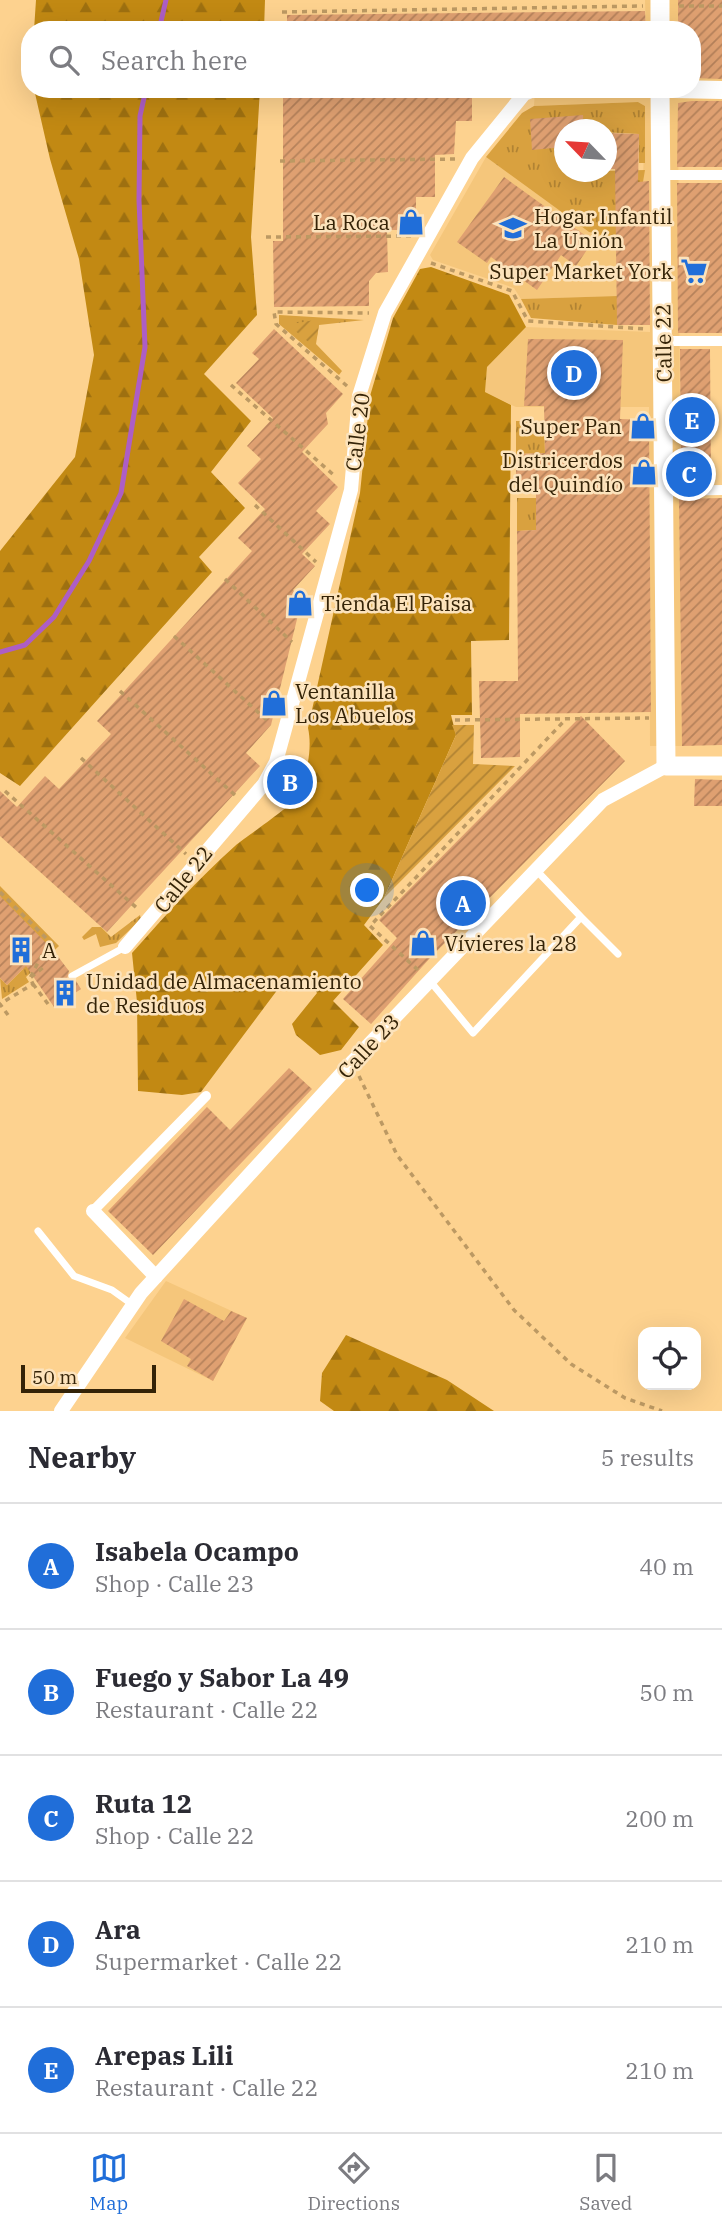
<!DOCTYPE html>
<meta charset="utf-8">
<style>
body{margin:0;font-family:"IBM Plex Serif",serif;background:#f7f7f7;color:#2b2b33}
.controls{position:absolute;right:21px;bottom:21px;display:grid;overflow:hidden;border-radius:14px;box-shadow:0 7px 28px #0002}
.controls button{width:63px;height:63px;display:grid;place-items:center;padding:0;border:0;border-bottom:2px solid #e1e1e2;background:#fff;color:#2b2b33;font:35px sans-serif}
.compass{position:absolute;left:554px;top:119px;width:63px;height:63px;border-radius:50%;background:#fff;box-shadow:0 7px 28px #0002;rotate:295deg}
.scale{position:absolute;left:21px;bottom:18px;width:135px;box-sizing:border-box;padding-left:7px;border:4px solid #342307;border-top:0;font-size:19px;line-height:24px;white-space:nowrap;color:#342307;-webkit-text-stroke:5px #fce3bc;paint-order:stroke}
.you{position:absolute;left:368px;top:891px;width:24px;height:24px;margin:-18px;border:5px solid #fff;border-radius:50%;background:#1a73e8;box-shadow:0 0 0 10px #1a73e833}
.badge{display:grid;place-items:center;width:46px;height:46px;border-radius:50%;background:#206ed9;color:#fff;font-size:23px;font-weight:700}
.pin{position:absolute;translate:-50% -50%;border:4px solid #fff;box-shadow:0 2px 7px #0006}
.list{margin:0;padding:0;list-style:none}
h2{display:flex;justify-content:space-between;align-items:center;height:91px;margin:0;padding:0 28px;font-size:30px}
h2 small{font-size:23px;font-weight:400;color:#7c7c81}
.list li{display:grid;grid-template-columns:46px 1fr auto;gap:21px;align-items:center;box-sizing:border-box;height:126px;padding:0 28px;border-top:2px solid #e1e1e2}
.list b{display:block;font-size:26px;white-space:nowrap}
.list p{margin:0;font-size:23px;white-space:nowrap;color:#7c7c81}
.list em{font-size:23px;font-style:normal;color:#7c7c81}
.icon{flex:none;width:38px;height:38px;fill:none;stroke:currentColor;stroke-width:2;stroke-linecap:round;stroke-linejoin:round}
.map{position:relative;flex:none;width:722px;height:1411px;overflow:hidden}
.search{position:absolute;background:#fff;box-shadow:0 7px 28px #0002;left:21px;right:21px;top:21px;height:77px;display:flex;align-items:center;gap:18px;box-sizing:border-box;padding:0 24px;border-radius:28px;color:#7c7c81;font-size:26px}
.sheet{height:721px;background:#fff}
nav{display:flex;justify-content:space-around;align-items:center;box-sizing:border-box;height:98px;border-top:2px solid #e1e1e2;background:#fff;font-size:19px;color:#7c7c81}
nav a{display:grid;justify-items:center;gap:4px}
nav .on{color:#206ed9}
.map>svg:first-child{display:block}
.built{fill:#f5c67b}
.grass{fill:url(#grass-tufts)}
.forest{fill:url(#forest-firs)}
.garden{fill:url(#garden-furrows)}
.lines{fill:none;stroke-linecap:round;stroke-linejoin:round}
.stream{stroke:#ad5ec5;stroke-width:5}
.building{fill:url(#building-hatch)}
.path{stroke:#bc9963;stroke-width:3.5;stroke-dasharray:5 5;stroke-linecap:butt}
.service{stroke:#fff;stroke-width:7}
.pedestrian{stroke:#fff;stroke-width:10}
.minor{stroke:#fff;stroke-width:14}
.tertiary{stroke:#fff;stroke-width:18}
.secondary{stroke:#fff;stroke-width:19}
.labels{text-anchor:middle;dominant-baseline:central;stroke-width:5;stroke-linejoin:round;paint-order:stroke}
.poi-label{font-size:21px;fill:#342307;stroke:#fce3bc;text-anchor:start}
.street-label{font-size:21px;fill:#342307;stroke:#fce3bc}
</style>
<div class="map">
<svg width="722" height="1411" viewBox="0 0 722 1411">
<defs>
<pattern id="grass-tufts" width="24" height="20" patternUnits="userSpaceOnUse" patternTransform="scale(1.75)"><rect width="24" height="20" fill="#d9a13f"/><path d="M3 7l-1-3M5 7V3M7 7l1-3M15 17l-1-3M17 17v-4M19 17l1-3" fill="none" stroke="#b18333"/></pattern>
<pattern id="forest-firs" width="22" height="20" patternUnits="userSpaceOnUse" patternTransform="scale(1.75)"><rect width="22" height="20" fill="#c28913"/><path d="M5 1l3.5 6h-7zM16 11l3.5 6h-7z" fill="#9e7010"/></pattern>
<pattern id="garden-furrows" width="10" height="10" patternUnits="userSpaceOnUse" patternTransform="scale(1.75)"><rect width="10" height="10" fill="#d9a13f"/><path d="M-1 1l2-2M0 10L10 0M9 11l2-2" fill="none" stroke="#b18333"/></pattern>
<pattern id="building-hatch" width="6" height="6" patternUnits="userSpaceOnUse" patternTransform="scale(1.75)"><rect width="6" height="6" fill="#dfa071"/><path d="M-1 1l2-2M0 6l6-6M5 7l2-2" fill="none" stroke="#b6825b"/></pattern>
</defs>
<rect width="100%" height="100%" fill="#fdd28f"/>
<path class="built" d="M645,0H678V30H646Z
M692,78H722V103L678,104L682,746H650L649,407H516L485,392L487,367L526,327L650,332L649,182H643L645,106L638,102L534,106L535,89H692Z
M486,157L589,232L617,239V296L521,299L514,288L433,260L430,255Z
M166,1281L247,1318L213,1381L125,1338Z"/>
<path class="grass" d="M638,102L645,106V163H639V134L564,130V172L645,170L643,182H616L617,239L589,232L486,157L522,113L534,106Z
M617,296V325L531,318L521,299Z
M279,315L364,320L319,325L316,344L342,371L339,375L279,324Z
M516,421H544L545,453L516,454Z
M517,498H536V530L517,531Z
M0,886L59,946L26,977L29,982L2,999L0,978L7,985L23,969L0,896Z
M140,915L141,919L116,943L100,947L96,934L84,940L82,937L92,927H101L111,937Z"/>
<path class="forest" d="M36,0H265L264,30H34Z
M34,89H260L251,237L257,315L204,374L251,421L211,472L245,508L199,557L212,572L20,786L0,773V551L75,457L94,355L79,259L50,159Z
M431,267L509,295L526,327L487,367L485,392L511,405L509,640L471,641L472,715H451L456,735L384,898L364,925L383,945L333,1001L359,1027L341,1050L320,1055L296,1035L292,1024L317,993C310,979 301,978 287,977L201,1092L182,1095L138,1091L137,1002L132,953C165,916 198,879 235,846C246,837 291,806 294,800C306,781 313,750 308,728L360,493L370,396L393,318L420,269Z
M346,1335L447,1380L494,1411H334L320,1401L322,1373Z"/>
<path class="garden" d="M320,319L317,336L312,345L293,329L292,324Z
M452,725H474L473,764L515,766L384,898L456,735Z"/>
<g class="lines">
<path class="stream" d="M159,30L166,0
M0,652L25,645L54,617L89,561L121,493L145,347L139,200L140,116L146,89"/>
</g>
<path class="building" d="M678,0H722V79L692,78V30H678Z
M645,11L646,30H287V15Z
M472,89V121H456L454,154L435,155V197H416V230H387L388,272L376,273L369,281V306L274,307L273,241H283V91Z
M692,101H722V167H677L678,103Z
M583,115L584,130H564V147L532,150L530,119Z
M606,133L639,134L638,182L649,181L650,325H617L615,169H606Z
M504,177L593,241L576,266L561,255L537,290L491,257L487,263L457,242Z
M677,183H722V333H678Z
M274,329L343,394L326,413L328,424L302,452L338,487L316,511L330,524L302,554L315,566L293,590L307,603L299,611L271,725L246,753L260,766L107,932L0,836V791L17,807L45,776L59,789L111,734L97,721L252,551L238,538L265,509L238,483L261,459L247,446L273,418L236,383L259,359L252,353Z
M528,339L623,340L620,419L649,420L651,712L520,714V757L481,758L479,681H518L517,531L536,530V487H516V454L545,453L544,406H524Z
M680,349H710L711,482L681,483Z
M722,498V745L682,746L679,499Z
M581,716L625,761L430,958L371,1024L343,999L397,938L379,920Z
M695,779L722,780V806H694Z
M0,896L53,950L69,971L67,979L76,981L81,989L54,1007L26,966L7,985L0,978Z
M289,1068L312,1089L153,1255L108,1211L207,1107L230,1130Z
M184,1299L224,1321L231,1311L247,1318L213,1381L187,1366L191,1359L161,1341Z"/>
<g class="lines">
<path class="path" d="M679,6H722
M282,12L643,6
M280,161L456,159
M266,237L411,236
M431,263L512,291L528,321L645,329
M231,385L336,477
M347,386L276,324L274,312L369,313
M255,505L316,562
M225,579L292,642
M174,636L270,723
M120,691L236,796
M455,720L649,718
M81,758L186,854
M5,791L138,909
M0,892L53,945L44,951L30,978
M418,970L370,926L566,719
M33,984L51,1008
M8,1015L0,1004L33,984L30,978L45,966
M359,1076L397,1155L514,1310L571,1364L625,1398L662,1411"/>
<path class="service" d="M581,917L618,954
M72,976L125,947
M430,981L473,1033L581,917L536,870
M38,1231L74,1276L112,1290L133,1305"/>
<path class="pedestrian" d="M660,175H722
M663,341H722
M663,491L722,490
M93,1211L206,1096"/>
<path class="minor" d="M125,947L264,784L276,762L351,490L359,396L385,313L472,158L524,94L536,89
M93,1211L156,1277
M61,1411L141,1293L353,1061L603,800L666,766"/>
<path class="tertiary" d="M675,89L722,90"/>
<path class="secondary" d="M660,0V30
M660,89L666,766H722"/>
</g>
<defs>
<g id="shop-bare" transform="scale(2.1)"><path d="M-5-2.5h2.3a2.7 3.5 0 0 1 5.4 0H5L5.5 6h-11ZM-1.5-2.5h3a1.5 2.3 0 0 0-3 0Z" fill="#206ed9" stroke="#fce3bc" stroke-width="2.5" paint-order="stroke"/></g>
<g id="school-bare" transform="scale(2.1)"><path d="M0-5L7-2L0 1L-7-2ZM-4 1L0 2.5L4 1V4Q0 6-4 4Z" fill="#206ed9" stroke="#fce3bc" stroke-width="2.5" paint-order="stroke"/></g>
<g id="supermarket-bare" transform="scale(2.1)"><path d="M-6-5.5h2.5l.6 2H6L4.5 2H-2.5L-4.4-4H-6ZM-1.5 3.2a1.3 1.3 0 1 0 .1 0ZM3 3.2a1.3 1.3 0 1 0 .1 0Z" fill="#206ed9" stroke="#fce3bc" stroke-width="2.5" paint-order="stroke"/></g>
<g id="building-bare" transform="scale(2.1)"><path d="M-4-6H4V6H1V3H-1V6H-4ZM-2.5-4.3h1.7v1.8h-1.7ZM.8-4.3h1.7v1.8H.8ZM-2.5-1h1.7V.8h-1.7ZM.8-1h1.7V.8H.8Z" fill="#206ed9" stroke="#fce3bc" stroke-width="2.5" paint-order="stroke"/></g>
</defs>
<g fill-rule="evenodd">
<use href="#shop-bare" x="411" y="222"/>
<use href="#school-bare" x="513" y="228"/>
<use href="#supermarket-bare" x="694" y="271"/>
<use href="#shop-bare" x="643" y="426"/>
<use href="#shop-bare" x="644" y="472"/>
<use href="#shop-bare" x="300" y="603"/>
<use href="#shop-bare" x="274" y="703"/>
<use href="#shop-bare" x="423" y="943"/>
<use href="#building-bare" x="21" y="950"/>
<use href="#building-bare" x="65" y="993"/>
</g>
<g class="labels">
<g class="poi-label">
<text x="534" y="216">Hogar Infantil<tspan x="534" dy="24">La Unión</tspan></text>
<text x="390" y="222" text-anchor="end">La Roca</text>
<text x="673" y="271" text-anchor="end">Super Market York</text>
<text x="622" y="426" text-anchor="end">Super Pan</text>
<text x="623" y="460" text-anchor="end">Districerdos<tspan x="623" dy="24">del Quindío</tspan></text>
<text x="321" y="603">Tienda El Paisa</text>
<text x="295" y="691">Ventanilla<tspan x="295" dy="24">Los Abuelos</tspan></text>
<text x="444" y="943">Vívieres la 28</text>
<text x="42" y="950">A</text>
<text x="86" y="981">Unidad de Almacenamiento<tspan x="86" dy="24">de Residuos</tspan></text>
</g>
<g class="street-label">
<text transform="translate(663 343) rotate(-91)">Calle 22</text>
<text transform="translate(357 432) rotate(-83)">Calle 20</text>
<text transform="translate(183 879) rotate(-51)">Calle 22</text>
<text transform="translate(368 1046) rotate(-47)">Calle 23</text>
</g>
</g>
</svg>
<div class="controls">
<button><svg class="icon" aria-label="locate" viewBox="0 0 24 24"><circle cx="12" cy="12" r="6"/><path d="M12 2v4M12 18v4M2 12h4M18 12h4"/></svg></button>
</div>
<svg class="compass" viewBox="-18 -18 36 36"><path d="M0-13l5 13h-10z" fill="#e53935"/><path d="M0 13l5-13h-10z" fill="#7c7c81"/></svg>
<div class="scale">50 m</div>
<div class="you"></div>
<div class="pin badge" style="left:463px;top:903px">A</div>
<div class="pin badge" style="left:290px;top:782px">B</div>
<div class="pin badge" style="left:689px;top:474px">C</div>
<div class="pin badge" style="left:574px;top:373px">D</div>
<div class="pin badge" style="left:692px;top:420px">E</div>
<div class="search"><svg class="icon" aria-label="search" viewBox="0 0 24 24"><circle cx="10" cy="10" r="6"/><path d="M15 15l6 6"/></svg>Search here</div>
</div>
<section class="sheet">
<h2>Nearby<small>5 results</small></h2>
<ul class="list">
<li><span class="badge">A</span><div><b>Isabela Ocampo</b><p>Shop · Calle 23</p></div><em>40 m</em></li>
<li><span class="badge">B</span><div><b>Fuego y Sabor La 49</b><p>Restaurant · Calle 22</p></div><em>50 m</em></li>
<li><span class="badge">C</span><div><b>Ruta 12</b><p>Shop · Calle 22</p></div><em>200 m</em></li>
<li><span class="badge">D</span><div><b>Ara</b><p>Supermarket · Calle 22</p></div><em>210 m</em></li>
<li><span class="badge">E</span><div><b>Arepas Lili</b><p>Restaurant · Calle 22</p></div><em>210 m</em></li>
</ul>
</section>
<nav>
<a class="on"><svg class="icon" aria-label="map" viewBox="0 0 24 24"><path d="M3 6l6-2 6 2 6-2v14l-6 2-6-2-6 2zM9 4v14M15 6v14"/></svg>Map</a>
<a><svg class="icon" aria-label="directions" viewBox="0 0 24 24"><path d="M12 3l9 9-9 9-9-9zM9 14v-3h6M13 9l2 2-2 2"/></svg>Directions</a>
<a><svg class="icon" aria-label="saved" viewBox="0 0 24 24"><path d="M7 4h10v16l-5-4-5 4z"/></svg>Saved</a>
</nav>
